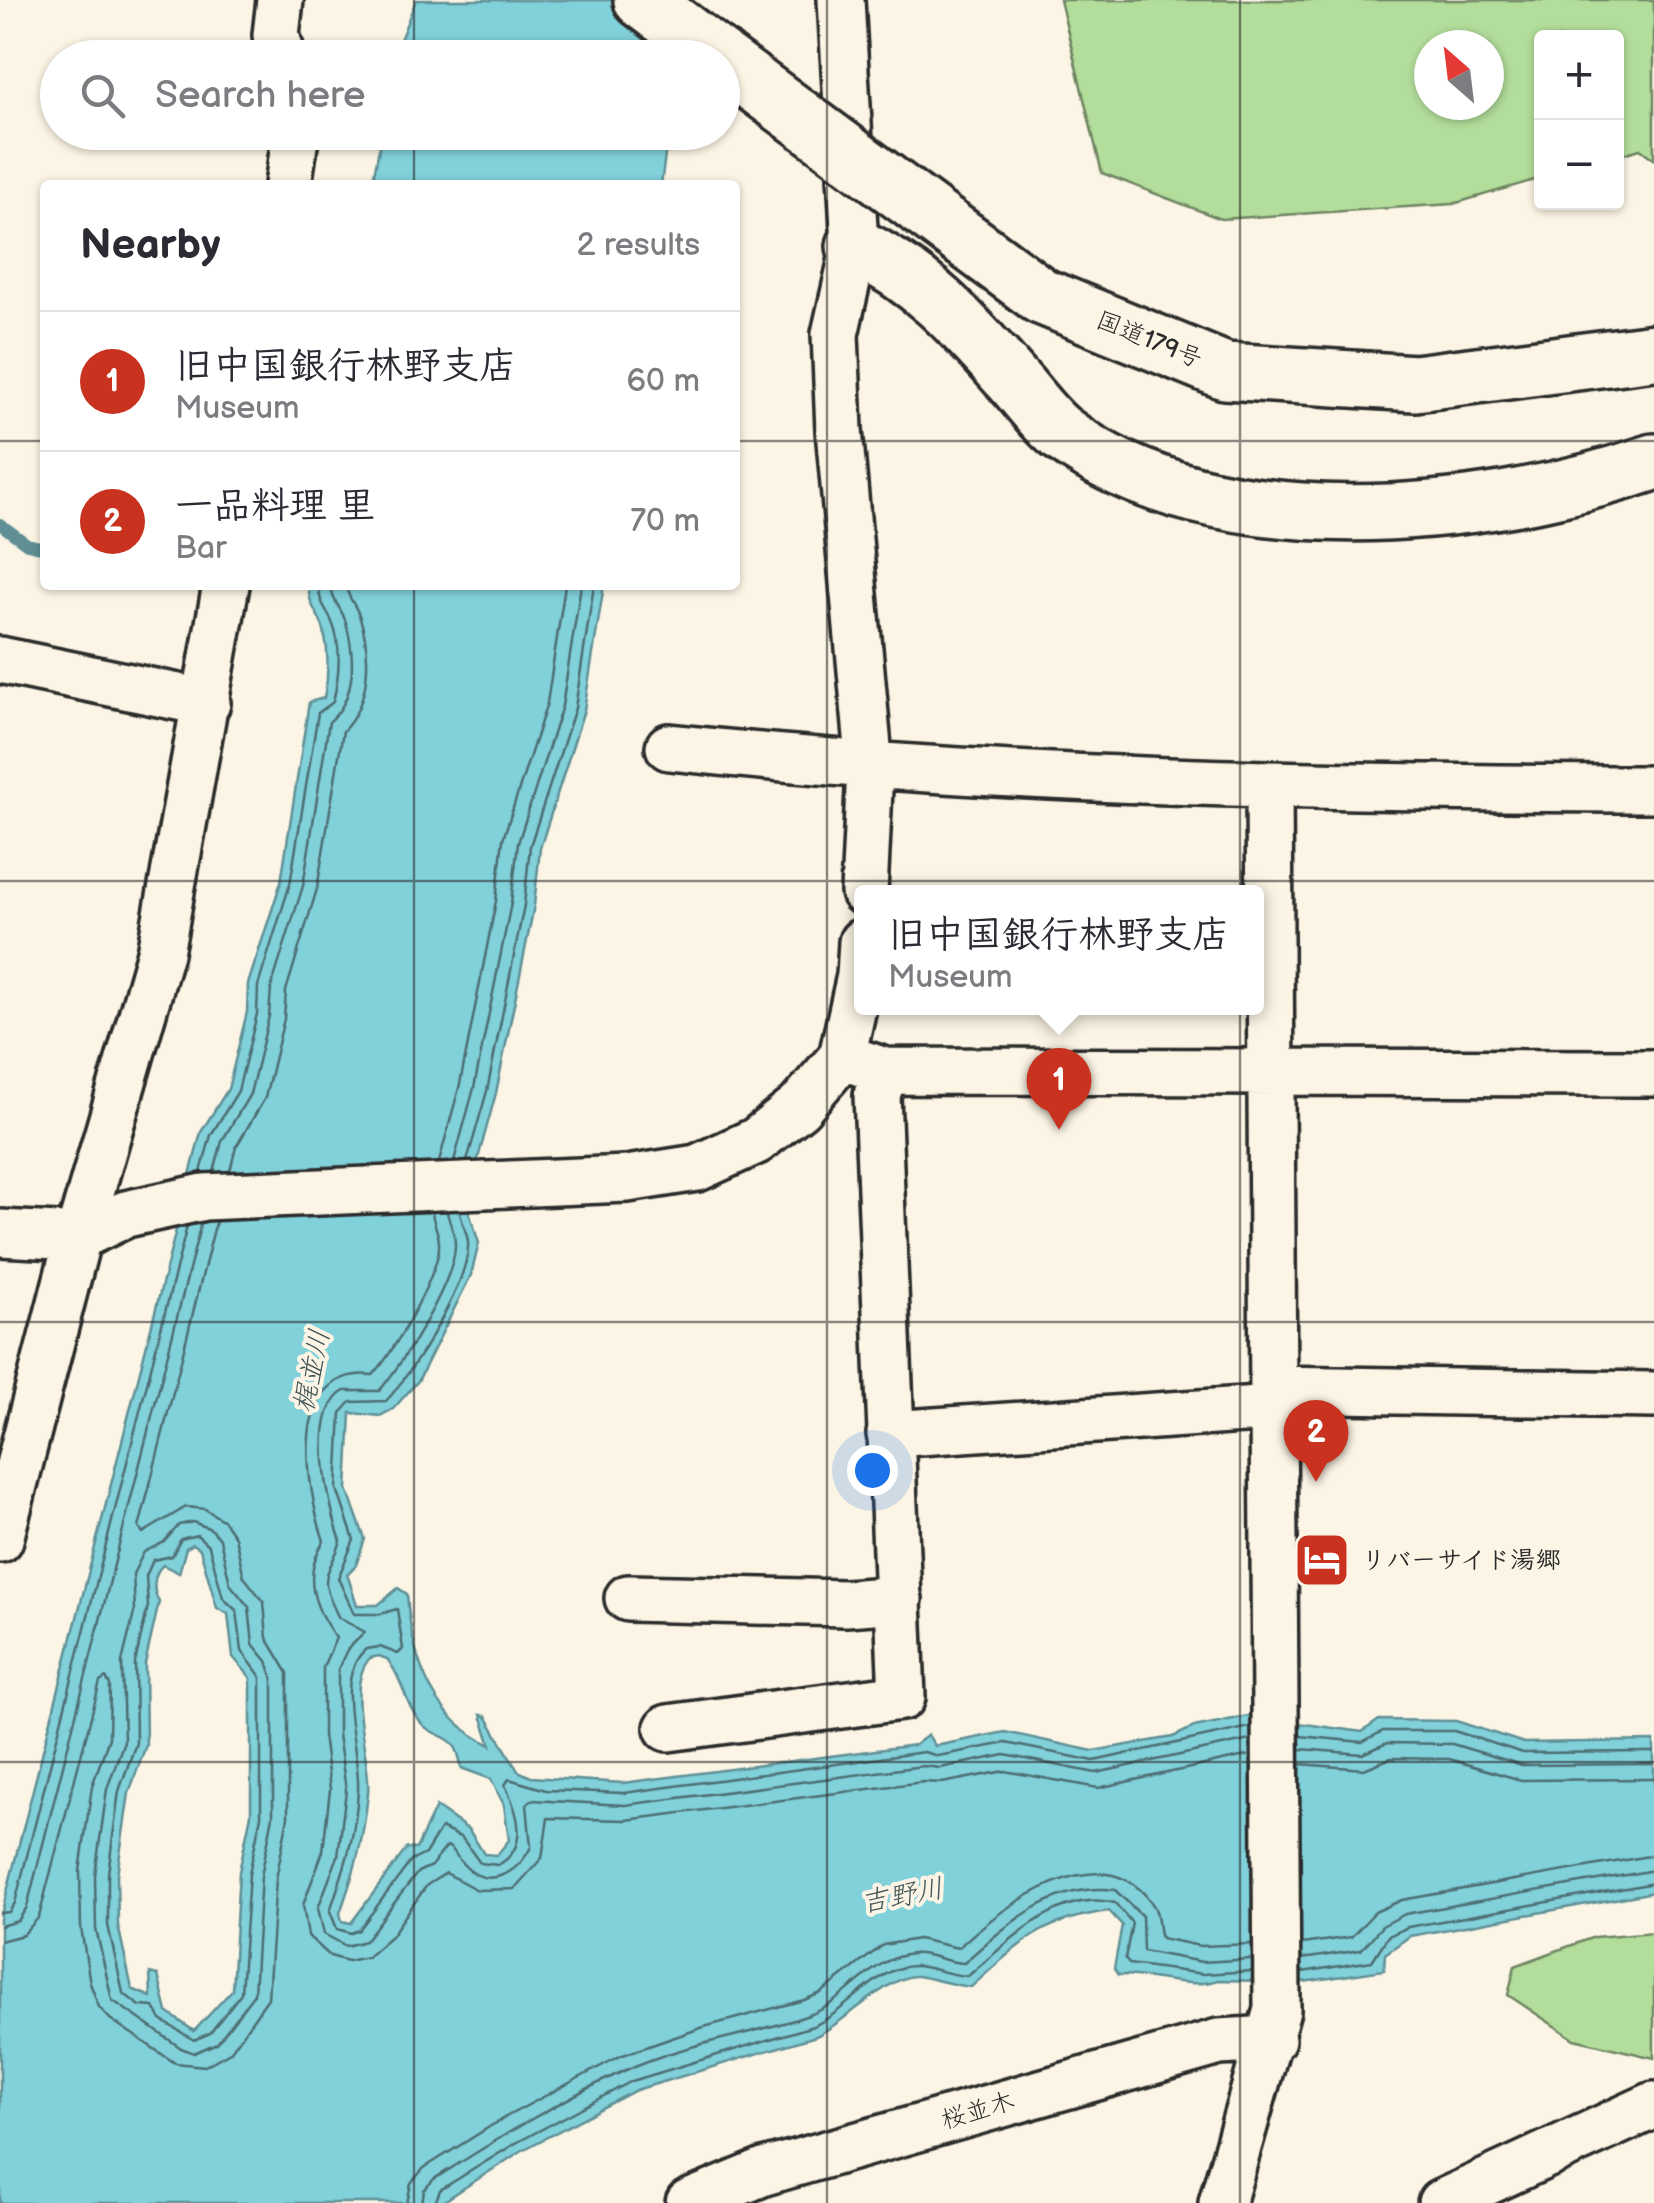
<!DOCTYPE html>
<meta charset="utf-8">
<style>
body{margin:0;font-family:"Balsamiq Sans","Klee One",sans-serif;background:#f2f2f3;color:#2b2b33}
.controls{position:absolute;right:30px;top:30px;display:grid;overflow:hidden;border-radius:10px;box-shadow:0 2px 8px #0004}
.controls button{width:90px;height:90px;display:grid;place-items:center;padding:0;border:0;border-bottom:2px solid #e1e1e2;background:#fff;color:#2b2b33;font:50px sans-serif}
.compass{position:absolute;left:1414px;top:30px;width:90px;height:90px;border-radius:50%;background:#fff;box-shadow:0 2px 8px #0004;rotate:332deg}
.you{position:absolute;left:872px;top:1470px;width:35px;height:35px;margin:-25px;border:8px solid #fff;border-radius:50%;background:#1a73e8;box-shadow:0 0 0 15px #1a73e833}
.badge{display:grid;place-items:center;width:65px;height:65px;border-radius:50%;background:#c8321e;color:#fff;font-size:32px;font-weight:700}
.pin{position:absolute;translate:-50% -82px;filter:drop-shadow(0 2px 5px #0008)}
.pin::after{content:'';position:absolute;top:52px;width:35px;height:30px;background:inherit;clip-path:polygon(0 0,100% 0,50% 100%)}
.popup{position:absolute;left:854px;top:885px;width:410px;height:130px;box-sizing:border-box;display:grid;place-content:center;border-radius:10px;background:#fff;filter:drop-shadow(0 2px 8px #0005);font-size:32px;white-space:nowrap;color:#7c7c81}
.popup b{font-size:38px;color:#2b2b33}
.popup::after{content:'';position:absolute;left:50%;top:100%;margin-left:-20px;border:20px solid transparent;border-top-color:#fff}
.list{margin:0;padding:0;list-style:none}
h2{display:flex;justify-content:space-between;align-items:center;height:130px;margin:0;padding:0 40px;font-size:42px}
h2 small{font-size:32px;font-weight:400;color:#7c7c81}
.list li{display:grid;grid-template-columns:65px 1fr auto;gap:30px;align-items:center;box-sizing:border-box;height:140px;padding:0 40px;border-top:2px solid #e1e1e2}
.list b{display:block;font-size:38px;white-space:nowrap}
.list p{margin:0;font-size:32px;white-space:nowrap;color:#7c7c81}
.list em{font-size:32px;font-style:normal;color:#7c7c81}
.icon{flex:none;width:55px;height:55px;fill:none;stroke:currentColor;stroke-width:2;stroke-linecap:round;stroke-linejoin:round}
.map{position:relative;flex:none;width:1654px;height:2203px;overflow:hidden}
.search{position:absolute;background:#fff;box-shadow:0 2px 8px #0004;left:40px;top:40px;width:700px;height:110px;display:flex;align-items:center;gap:25px;box-sizing:border-box;padding:0 35px;border-radius:55px;color:#7c7c81;font-size:38px}
.panel{position:absolute;background:#fff;box-shadow:0 2px 8px #0004;left:40px;top:180px;width:700px;height:410px;border-radius:10px}
.map>svg:first-child{display:block}
.green{fill:#b2dd9a;stroke:#6e8462;stroke-width:2.5;fill-rule:evenodd}
.water{fill:#81d1db;stroke:#5f8f95;stroke-width:2.5;fill-rule:evenodd}
.lines{fill:none;stroke-linecap:round;stroke-linejoin:round}
.shore{stroke:#4d6d71;stroke-width:2.5}
.stream{stroke:#5f8f95;stroke-width:12}
.street-casing{stroke:#2b2b2b;stroke-width:52}
.highway-casing{stroke:#2b2b2b;stroke-width:62}
.street{stroke:#fcf5e5;stroke-width:45}
.highway{stroke:#fcf5e5;stroke-width:55}
.highway-bridge-casing{stroke:#2b2b2b;stroke-width:62;stroke-linecap:butt}
.highway-bridge{stroke:#fcf5e5;stroke-width:55}
.grid{fill:none;stroke:#2b2b2b;stroke-width:2.5;stroke-opacity:0.55}
.labels{text-anchor:middle;dominant-baseline:central;stroke-width:8;stroke-linejoin:round;paint-order:stroke}
.street-label{font-size:25px;fill:#2b2b2b;stroke:#fcf5e5}
.poi-label{font-size:25px;font-weight:bold;fill:#2b2b2b;stroke:#fcf5e5;text-anchor:start}
.water-label{font-size:28px;font-style:italic;fill:#405457;stroke:#fcf5e5}
</style>
<div class="map">
<svg width="1654" height="2203" viewBox="0 0 1654 2203">
<rect width="100%" height="100%" fill="#fcf5e5"/>
<filter id="ink" filterUnits="userSpaceOnUse"><feTurbulence type="fractalNoise" baseFrequency=".01" numOctaves="2"/><feDisplacementMap in="SourceGraphic" scale="20" xChannelSelector="R" yChannelSelector="G"/><feConvolveMatrix kernelMatrix="1 2 1 2 8 2 1 2 1" color-interpolation-filters="sRGB"/></filter>
<g filter="url(#ink)">
<path class="green" d="M1060,0H1654V159L1640,149L1617,156L1616,38H1542L1541,178L1453,204L1221,219L1102,173ZM1429,45H1489V105H1429Z
M1654,1932V2058L1574,2039L1508,1995L1515,1966L1594,1937Z"/>
<path class="water" d="M416,0H687L679,57L399,58L400,40Z
M382,133V132L668,133L661,185H372Z
M309,585H604L584,710L540,848L534,906L496,1093L476,1166L469,1212L479,1243L471,1275L418,1381L393,1409L380,1416L351,1413L347,1489L365,1539L356,1565L347,1574L357,1605H378L398,1588L407,1594C411,1654 430,1718 491,1745L481,1715L486,1716L518,1771L531,1777L623,1783L915,1745L928,1735L935,1746L1005,1732L1093,1751L1173,1737L1194,1727L1248,1716L1362,1732L1379,1720L1456,1721L1524,1743L1654,1741V1892L1410,1936L1385,1954L1384,1970L1303,1982L1218,1980C1190,1990 1149,1974 1118,1975L1114,1969L1122,1925L1109,1911C1040,1920 1021,1943 971,1987C953,1985 935,1979 917,1976C892,1973 843,2024 816,2036L636,2090L521,2151L441,2203H0V1919L201,1132L228,1089L247,1012L248,984L281,882L309,702L324,698C329,675 329,654 324,631C320,613 307,606 309,585ZM192,1544L200,1549L217,1608L228,1614L233,1657L251,1678V1814L239,1872L232,1990L194,2031L167,2012L158,1975L150,1973L151,1997L132,1989L118,1925L117,1875L129,1793L146,1745L145,1664L159,1602C152,1592 153,1573 163,1565L179,1573L186,1548ZM379,1656L387,1659C404,1680 404,1703 421,1723C437,1742 457,1729 461,1768L491,1779L504,1805L509,1840L497,1855L484,1854L469,1830L436,1807L416,1849L407,1848L351,1923L342,1921L340,1913C356,1867 363,1842 368,1793C372,1758 343,1687 370,1658Z"/>
<g class="lines">
<path class="shore" d="M454,1161L474,1088L511,903L518,843L562,706L581,585
M467,1161L487,1091L524,905L530,846L575,708L594,585
M439,1162L460,1084L496,901L503,839L547,703L565,585
M230,1171L236,1147L265,1098L284,1019L286,991L317,889L343,731C371,702 372,653 359,615C355,604 347,597 346,585
M201,1172L211,1135L238,1091L257,1014L258,986L290,884L318,713L333,702C339,677 342,646 332,622C326,607 318,602 319,585
M214,1172L222,1141L250,1094L269,1016L271,988L303,886L329,722C357,698 355,656 346,623C342,608 331,600 331,585
M460,1211C461,1221 467,1232 468,1242C471,1280 412,1374 386,1401L351,1402L341,1413L337,1489L354,1540L338,1578L354,1614H380L397,1609L403,1649L398,1654L380,1647L366,1649C331,1678 361,1751 358,1791C355,1838 345,1867 330,1911L337,1929L351,1933L359,1930L411,1861L425,1854L441,1828L462,1838L480,1863L498,1865C530,1848 518,1812 505,1785L509,1779L546,1790L624,1793L924,1752L938,1756L1006,1743L1094,1761L1250,1727
M432,1212C433,1223 439,1233 439,1243C441,1270 392,1356 373,1375C286,1366 306,1489 324,1541C302,1575 313,1607 336,1638L323,1667V1735L330,1789L323,1851L303,1905L308,1936L330,1956L348,1961L367,1957L391,1936L427,1885L446,1873L477,1890L514,1889L542,1858L548,1818L626,1820L923,1782L942,1783L1005,1771L1098,1788L1250,1755
M447,1212C449,1222 455,1233 455,1243C457,1278 402,1365 379,1391H344C307,1414 329,1508 341,1541C328,1578 316,1574 339,1618L365,1632L347,1650L338,1669V1734L346,1790L338,1856L318,1908L324,1934L346,1946L365,1941L418,1872L431,1866L447,1846C456,1850 455,1857 463,1864C487,1891 517,1874 531,1847L527,1805L531,1800L625,1805L923,1766L940,1768L1005,1755L1096,1773L1250,1740
M193,1522L211,1529L220,1539L230,1584L249,1607L253,1644L267,1661L273,1679V1816L261,1876L254,1994L217,2043L194,2053L181,2048L112,2000L96,1929L95,1875L107,1789L124,1741L122,1662L135,1609L133,1574L144,1552L164,1542L179,1525Z
M197,1535L209,1546L223,1598L237,1611L242,1651L261,1677V1816L249,1874L241,1993L210,2033L194,2040L161,2020L154,2007L140,2006L123,1993L108,1925V1874L119,1791L136,1743L135,1663L148,1606L146,1576L153,1560L172,1556L181,1539Z
M1300,1736L1362,1742L1383,1731H1454L1523,1753L1654,1752
M1300,1749L1363,1754L1387,1743L1452,1744L1522,1765L1654,1764
M1300,1764L1364,1769L1391,1758L1449,1759L1521,1780L1654,1779
M0,1913L9,1912L15,1903L187,1226
M0,1926L18,1921L27,1907L201,1223
M0,1941L23,1935L39,1917L100,1682L106,1678L110,1685L109,1738L92,1786L80,1871L81,1928L90,1983L99,2007L110,2019L175,2063L205,2066L230,2052L268,1998L276,1879L288,1817V1673L267,1638L264,1602L244,1577L235,1537L224,1521L205,1509L186,1507L143,1533L139,1528L216,1221
M1302,1944L1351,1937L1375,1912L1402,1900L1654,1855
M1302,1959L1361,1950L1382,1926L1405,1914L1654,1870
M1302,1972L1372,1961L1388,1936L1408,1927L1654,1883
M407,2203L411,2183L424,2168L502,2119L620,2056L704,2027L804,2000L821,1993L883,1945L918,1939L958,1948C1002,1907 1101,1832 1151,1902C1160,1913 1157,1926 1161,1938L1200,1946L1252,1944
M422,2203L424,2190L434,2179C496,2140 559,2100 626,2070C685,2043 749,2036 809,2015C848,2001 869,1958 912,1954C929,1952 946,1963 964,1963C1005,1925 1055,1882 1115,1890L1142,1916L1143,1951L1202,1962L1252,1959
M435,2203L440,2190L516,2143L632,2081L813,2026C847,2012 877,1966 914,1966C931,1966 950,1976 968,1976C1007,1944 1058,1888 1115,1903L1132,1923L1125,1959L1129,1964L1203,1974L1252,1971"/>
<path class="stream" d="M0,524L27,544L45,548"/>
<g class="street-casing">
<path id="street" d="M280,0L276,35L283,58
M841,0L855,246L835,334L839,430L870,769L864,892
M288,185L296,132
M226,585L160,953L78,1237L126,1214L204,1197L627,1179L697,1168L756,1141L799,1107L842,1057L860,976L862,942
M0,660L207,703
M669,747C997,782 1325,788 1654,789
M858,1062L885,1071L1654,1073
M0,1233L78,1237L0,1539
M1273,1389L1654,1395
M890,1434L1273,1408
M628,1598L846,1603L899,1599
M668,1728L902,1697L877,1095L885,1071
M689,2203L764,2172L1219,2042L1272,2039
M1222,2203L1277,2010L1269,788
M1441,2203L1654,2105"/>
</g>
<g class="highway-casing">
<path id="highway" d="M642,0L720,58
M855,246C922,278 961,322 1010,377C1026,394 1042,418 1061,433C1215,548 1481,521 1654,462
M1041,296L1225,371L1415,383L1654,352"/>
</g>
<use href="#street" class="street"/>
<use href="#highway" class="highway"/>
<g class="highway-bridge-casing">
<path id="highway-bridge" d="M722,60L1041,296"/>
</g>
<use href="#highway-bridge" class="highway-bridge"/>
</g>
</g>
<path class="grid" d="M414,0V58M827,0V2203M1240,0V2203M414,132V185M0,441H45M735,441H1654M414,585V2203M0,881H1654M0,1322H1654M0,1762H1654"/>
<defs>
<g id="hotel-square" transform="scale(2.875)"><rect x="-9" y="-9" width="18" height="18" rx="4" fill="#c8321e" stroke="#fcf5e5"/><path d="M-6-4.5h1.5V1H6V5H4.5V3h-9V5H-6ZM-4 0a1.8 1.8 0 1 1 3.6 0ZM.5 0V-2.5h3Q6-2.5 6 0Z" fill="#fff"/></g>
</defs>
<g fill-rule="evenodd">
<use href="#hotel-square" x="1322" y="1560"/>
</g>
<g class="labels">
<g class="street-label">
<text transform="translate(1149 340) rotate(22)">国道179号</text>
<text transform="translate(978 2111) rotate(-16)">桜並木</text>
</g>
<g class="poi-label">
<text x="1361" y="1560">リバーサイド湯郷</text>
</g>
<g class="water-label">
<text transform="translate(312 1371) rotate(-78)">梶並川</text>
<text transform="translate(902 1896) rotate(-11)">吉野川</text>
</g>
</g>
</svg>
<div class="controls">
<button>+</button>
<button>−</button>
</div>
<svg class="compass" viewBox="-18 -18 36 36"><path d="M0-13l5 13h-10z" fill="#e53935"/><path d="M0 13l5-13h-10z" fill="#7c7c81"/></svg>
<div class="you"></div>
<div class="pin badge" style="left:1059px;top:1130px">1</div>
<div class="popup"><b>旧中国銀行林野支店</b>Museum</div>
<div class="pin badge" style="left:1316px;top:1482px">2</div>
<div class="search"><svg class="icon" aria-label="search" viewBox="0 0 24 24"><circle cx="10" cy="10" r="6"/><path d="M15 15l6 6"/></svg>Search here</div>
<section class="panel">
<h2>Nearby<small>2 results</small></h2>
<ul class="list">
<li><span class="badge">1</span><div><b>旧中国銀行林野支店</b><p>Museum</p></div><em>60 m</em></li>
<li><span class="badge">2</span><div><b>一品料理 里</b><p>Bar</p></div><em>70 m</em></li>
</ul>
</section>
</div>
